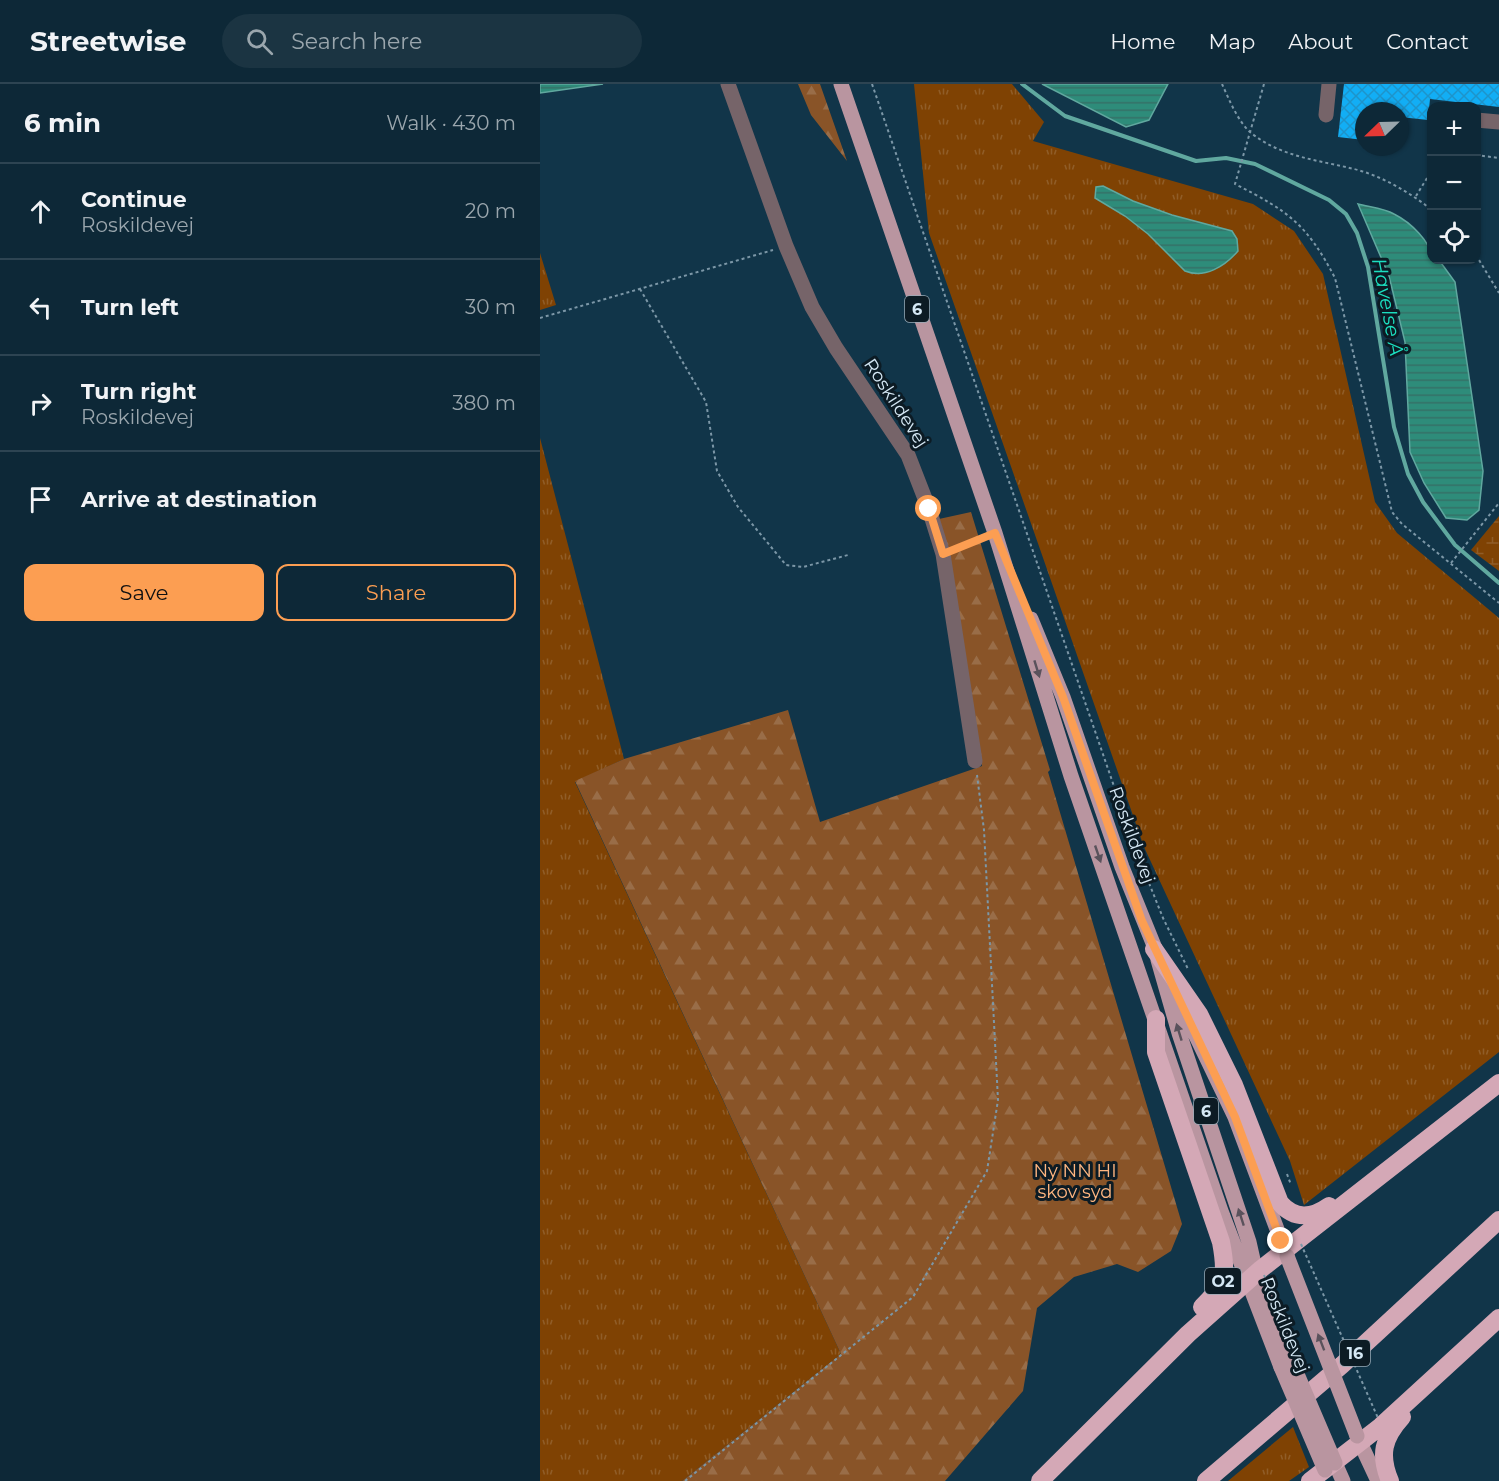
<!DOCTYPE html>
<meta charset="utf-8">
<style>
body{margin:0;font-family:Montserrat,sans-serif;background:#1b3442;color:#f1f3f6}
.controls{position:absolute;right:18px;top:18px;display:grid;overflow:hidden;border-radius:12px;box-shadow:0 2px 4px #0004}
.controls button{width:54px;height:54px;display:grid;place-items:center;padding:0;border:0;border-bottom:2px solid #2d4452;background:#0d2837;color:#f1f3f6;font:30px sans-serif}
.compass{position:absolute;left:815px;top:18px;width:54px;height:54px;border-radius:50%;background:#0d2837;box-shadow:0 2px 4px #0004;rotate:247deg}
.stop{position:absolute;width:18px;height:18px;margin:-14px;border:4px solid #fc9e52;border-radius:50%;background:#fff}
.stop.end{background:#fc9e52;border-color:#fff;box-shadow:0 2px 6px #0008}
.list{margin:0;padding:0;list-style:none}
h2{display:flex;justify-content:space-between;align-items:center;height:78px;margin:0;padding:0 24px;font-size:26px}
h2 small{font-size:20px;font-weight:400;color:#9aa6ad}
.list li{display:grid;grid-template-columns:39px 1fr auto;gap:18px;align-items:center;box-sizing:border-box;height:96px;padding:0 24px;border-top:2px solid #2d4452}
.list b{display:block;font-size:22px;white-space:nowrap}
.list p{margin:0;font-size:20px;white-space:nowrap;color:#9aa6ad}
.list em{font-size:20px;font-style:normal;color:#9aa6ad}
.actions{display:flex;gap:12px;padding:18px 24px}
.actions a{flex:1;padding:14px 0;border:2px solid #fc9e52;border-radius:12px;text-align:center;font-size:21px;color:#fc9e52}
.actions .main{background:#fc9e52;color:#111}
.icon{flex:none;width:33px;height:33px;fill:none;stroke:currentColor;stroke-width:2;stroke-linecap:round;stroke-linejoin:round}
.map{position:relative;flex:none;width:959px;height:1397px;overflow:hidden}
header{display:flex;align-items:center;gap:36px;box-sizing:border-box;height:84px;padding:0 30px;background:#0d2837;border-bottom:2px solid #2d4452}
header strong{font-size:28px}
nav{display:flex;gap:33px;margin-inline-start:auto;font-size:21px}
.search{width:420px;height:54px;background:#1b3442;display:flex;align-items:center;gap:15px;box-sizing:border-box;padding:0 21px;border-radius:33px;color:#9aa6ad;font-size:22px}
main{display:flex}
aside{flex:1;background:#0d2837}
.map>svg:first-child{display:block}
.grass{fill:url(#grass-tufts)}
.forest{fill:url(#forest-firs)}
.wetland{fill:url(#wetland-marsh)}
.water{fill:url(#water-rules);stroke:#60a89f;stroke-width:1.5}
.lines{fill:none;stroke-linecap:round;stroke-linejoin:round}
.stream{stroke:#60a89f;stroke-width:4}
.building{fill:url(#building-cross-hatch)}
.path{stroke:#7c97a7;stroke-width:2;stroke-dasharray:3 3;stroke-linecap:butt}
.minor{stroke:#766469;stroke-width:15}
.major{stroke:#b995a0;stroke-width:15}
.highway{stroke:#d4a8b6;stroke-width:18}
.path-bridge{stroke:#7c97a7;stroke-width:2;stroke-dasharray:3 3;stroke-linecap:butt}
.major-bridge{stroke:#b995a0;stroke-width:15}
.oneway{fill:#5a525c}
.route{stroke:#fc9e52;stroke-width:8}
.labels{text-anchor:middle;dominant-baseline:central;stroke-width:6;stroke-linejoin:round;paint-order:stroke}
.shield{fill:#0c1b24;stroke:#99aab6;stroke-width:1.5}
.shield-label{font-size:16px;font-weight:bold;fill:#d5e8f5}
.street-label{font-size:18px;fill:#d5e8f5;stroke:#0c1b24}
.park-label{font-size:18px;fill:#ffb680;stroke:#0c1b24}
.water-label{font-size:20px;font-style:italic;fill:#1cdfc0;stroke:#0c1b24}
</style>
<header>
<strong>Streetwise</strong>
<div class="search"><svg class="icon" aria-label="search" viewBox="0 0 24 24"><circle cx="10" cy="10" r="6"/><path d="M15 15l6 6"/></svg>Search here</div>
<nav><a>Home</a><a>Map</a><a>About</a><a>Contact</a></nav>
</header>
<main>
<aside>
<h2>6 min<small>Walk · 430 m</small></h2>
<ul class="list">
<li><svg class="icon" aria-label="ahead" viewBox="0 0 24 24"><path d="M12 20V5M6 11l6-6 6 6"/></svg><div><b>Continue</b><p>Roskildevej</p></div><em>20 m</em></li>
<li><svg class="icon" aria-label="left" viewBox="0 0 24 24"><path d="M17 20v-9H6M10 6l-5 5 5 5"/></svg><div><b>Turn left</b></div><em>30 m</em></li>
<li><svg class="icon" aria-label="right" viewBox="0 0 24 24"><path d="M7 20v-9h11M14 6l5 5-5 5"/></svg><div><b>Turn right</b><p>Roskildevej</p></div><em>380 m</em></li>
<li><svg class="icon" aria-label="arrive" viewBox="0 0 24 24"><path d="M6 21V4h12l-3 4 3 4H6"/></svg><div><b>Arrive at destination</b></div></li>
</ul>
<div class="actions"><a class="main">Save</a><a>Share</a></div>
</aside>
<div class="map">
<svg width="959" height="1397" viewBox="0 0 959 1397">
<defs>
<pattern id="grass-tufts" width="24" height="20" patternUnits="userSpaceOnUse" patternTransform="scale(1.5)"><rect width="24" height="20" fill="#7f4203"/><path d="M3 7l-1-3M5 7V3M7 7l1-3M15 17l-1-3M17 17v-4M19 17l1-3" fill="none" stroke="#905d28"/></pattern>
<pattern id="forest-firs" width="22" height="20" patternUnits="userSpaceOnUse" patternTransform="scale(1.5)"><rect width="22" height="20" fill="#895428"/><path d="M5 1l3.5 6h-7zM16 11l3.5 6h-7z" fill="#996d48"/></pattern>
<pattern id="wetland-marsh" width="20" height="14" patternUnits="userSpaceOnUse" patternTransform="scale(1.5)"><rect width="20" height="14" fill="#7f4203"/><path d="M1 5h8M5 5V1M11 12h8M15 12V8" fill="none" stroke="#905d28"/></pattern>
<pattern id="water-rules" width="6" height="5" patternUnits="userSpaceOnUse" patternTransform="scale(1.5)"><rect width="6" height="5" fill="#2e8c7a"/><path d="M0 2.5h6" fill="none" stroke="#357067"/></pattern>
<pattern id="building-cross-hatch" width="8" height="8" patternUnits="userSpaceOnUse" patternTransform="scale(1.5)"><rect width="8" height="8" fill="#12aef5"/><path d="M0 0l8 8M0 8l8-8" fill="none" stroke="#1e94ca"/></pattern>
</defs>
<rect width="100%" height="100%" fill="#113549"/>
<path class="grass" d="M374,0H472L504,38L493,57L713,120L754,147L783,190L835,418L857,449L959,534V968L764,1121L750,1077L604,763L494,448L389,149Z
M0,169L16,221L0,226Z
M0,354L84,675L35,698L301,1270L142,1397H0Z
M753,1343L769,1383L749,1397H688Z"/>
<path class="forest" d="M258,0H280L307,77L271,31Z
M431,428L510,686L508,688L642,1140L631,1167L598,1188L577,1180L534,1193L497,1224L483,1307L405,1397H142L301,1270L35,697L84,675L248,626L280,738L442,682L399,435Z"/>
<path class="wetland" d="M959,432V487L931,466Z"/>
<path class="water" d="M0,0H63L0,9Z
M502,0H628L609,36L586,43Z
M563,102L593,117L632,131L692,147L697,155L698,167C685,182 665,195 645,187L608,150L585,132L555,114L556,103Z
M818,120C829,123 844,124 854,130C870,138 892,158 892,176H899L915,198L943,387L939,426L927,436L906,434L884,399L870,368L865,258L849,192Z"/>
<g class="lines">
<path class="stream" d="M482,0L525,32L656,77L686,74L715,80L789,116L806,130L817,149L828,183L854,343L868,390L883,418L915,461L959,499"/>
</g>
<path class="building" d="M804,0H959V23L890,15L888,36L860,33V27H824V56L798,53Z"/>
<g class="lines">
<path class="path" d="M332,0L597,769L623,834L648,885
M682,0C689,15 697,36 710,48C740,73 778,76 814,85C842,92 869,108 892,126
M724,0L695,100C748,127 767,140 795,194L852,428L862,440L959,519
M936,71L959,74
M876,112L892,86
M936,171L959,209
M100,205L166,318L177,387L198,423L246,481L263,483L308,471
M0,234L233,166
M416,465L441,456
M911,479L959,419
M747,1090L751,1101
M145,1397L373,1213L447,1087L458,1016L444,746L437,691"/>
<path class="minor" d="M188,0L246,162L272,223L296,264L368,371L389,425L403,470L435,677
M786,31L789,0
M936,36L959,38"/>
<path class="major" d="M301,0L455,449L531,692L681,1127L741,1283
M491,535L523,613L582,783L619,874
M618,876L639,949L709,1158L716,1189L751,1276
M633,904L695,1033L747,1172
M817,1352L838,1397
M795,1379L803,1397"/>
<path class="highway" d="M614,865L659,930L694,1001L740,1119C755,1136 772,1134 789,1122
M616,935V968L681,1158C687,1190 686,1200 662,1223
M500,1397L648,1250L721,1185L959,999
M666,1397L802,1281L959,1136
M770,1397L841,1342L959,1234
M850,1397C839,1371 843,1354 862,1333"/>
<path class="path-bridge" d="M761,1160L838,1334
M724,1191L753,1263"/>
<path class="major-bridge" d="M747,1172L817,1352
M751,1276L795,1379
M741,1283L785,1386"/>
</g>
<defs><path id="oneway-solid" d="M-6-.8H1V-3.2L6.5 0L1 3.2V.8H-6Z" transform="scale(1.5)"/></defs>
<g class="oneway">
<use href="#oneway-solid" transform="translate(497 585) rotate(73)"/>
<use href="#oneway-solid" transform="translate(558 770) rotate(71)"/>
<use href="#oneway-solid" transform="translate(639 948) rotate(-107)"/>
<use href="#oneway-solid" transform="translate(701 1133) rotate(-108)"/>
<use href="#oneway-solid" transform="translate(781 1258) rotate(-111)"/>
</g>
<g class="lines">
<path class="route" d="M389,425L403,470L455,449L523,613L602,837L695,1033L741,1157"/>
</g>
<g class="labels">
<g class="shield">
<rect x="365" y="212" width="24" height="26" rx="4.5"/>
<rect x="654" y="1014" width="24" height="26" rx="4.5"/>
<rect x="665" y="1184" width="36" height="26" rx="4.5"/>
<rect x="800" y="1256" width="30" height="26" rx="4.5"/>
</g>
<g class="shield-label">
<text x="377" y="225">6</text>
<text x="666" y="1027">6</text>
<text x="683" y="1197">O2</text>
<text x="815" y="1269">16</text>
</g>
<g class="street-label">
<text transform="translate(356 319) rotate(57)">Roskildevej</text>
<text transform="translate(592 751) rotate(70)">Roskildevej</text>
<text transform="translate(745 1241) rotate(68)">Roskildevej</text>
</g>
<g class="park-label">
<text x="535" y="1087">Ny NN HI<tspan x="535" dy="21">skov syd</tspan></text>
</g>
<g class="water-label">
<text transform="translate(848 223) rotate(79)">Havelse Å</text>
</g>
</g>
</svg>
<div class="controls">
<button>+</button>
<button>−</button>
<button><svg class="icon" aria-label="locate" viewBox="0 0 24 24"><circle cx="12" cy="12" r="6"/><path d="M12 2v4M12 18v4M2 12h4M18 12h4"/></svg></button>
</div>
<svg class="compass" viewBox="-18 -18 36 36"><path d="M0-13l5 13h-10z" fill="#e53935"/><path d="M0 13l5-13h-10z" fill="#9aa6ad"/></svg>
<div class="stop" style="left:389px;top:425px"></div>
<div class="stop end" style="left:741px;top:1157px"></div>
</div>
</main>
